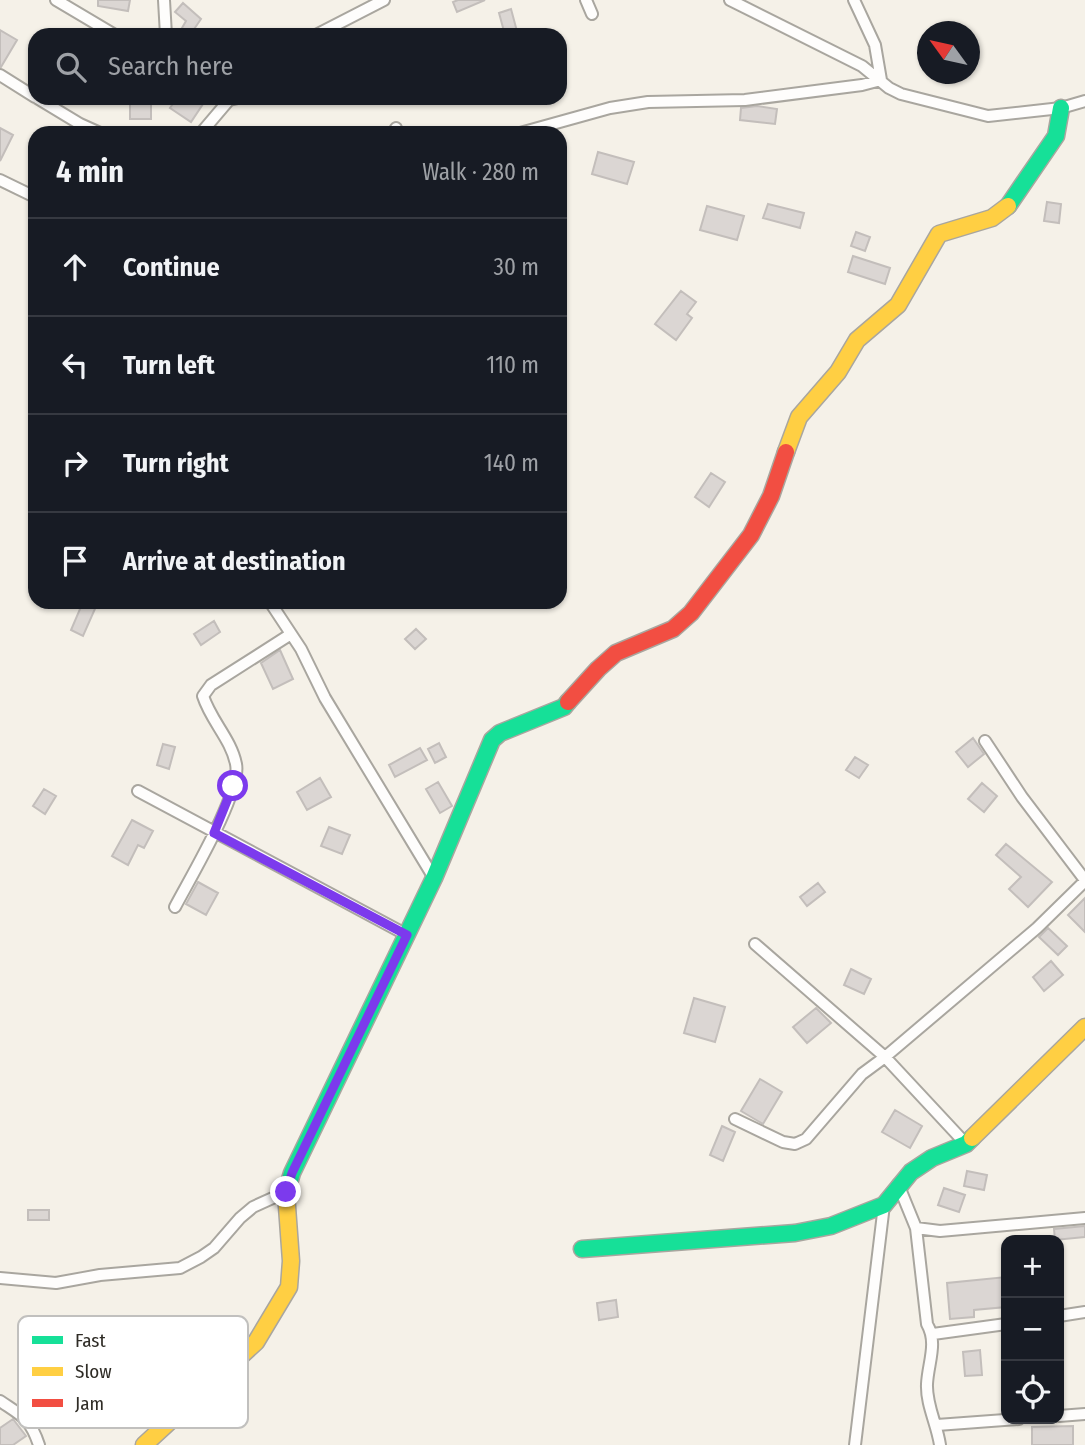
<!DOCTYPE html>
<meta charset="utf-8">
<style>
body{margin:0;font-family:"Fira Sans Condensed",sans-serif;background:#242831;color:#f1f3f6}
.controls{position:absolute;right:21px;bottom:21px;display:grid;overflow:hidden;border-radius:14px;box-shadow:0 2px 5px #0004}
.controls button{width:63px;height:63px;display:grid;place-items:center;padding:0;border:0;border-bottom:2px solid #363941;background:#171b24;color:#f1f3f6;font:35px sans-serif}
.compass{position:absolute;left:917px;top:21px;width:63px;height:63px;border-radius:50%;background:#171b24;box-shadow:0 2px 5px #0004;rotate:303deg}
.stop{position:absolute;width:21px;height:21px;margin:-16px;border:5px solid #7c3aed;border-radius:50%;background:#fff}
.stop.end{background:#7c3aed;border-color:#fff;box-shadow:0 2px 7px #0008}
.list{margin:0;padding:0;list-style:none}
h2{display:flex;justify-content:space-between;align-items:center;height:91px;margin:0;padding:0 28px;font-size:30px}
h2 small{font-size:23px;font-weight:400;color:#9ea1a6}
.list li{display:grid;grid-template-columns:46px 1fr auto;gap:21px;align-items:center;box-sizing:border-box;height:98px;padding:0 28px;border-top:2px solid #363941}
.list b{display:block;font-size:26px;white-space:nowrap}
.list em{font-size:23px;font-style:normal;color:#9ea1a6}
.icon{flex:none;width:38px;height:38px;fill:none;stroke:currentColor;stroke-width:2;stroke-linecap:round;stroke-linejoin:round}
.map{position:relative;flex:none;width:1085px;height:1445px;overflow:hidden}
.search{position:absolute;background:#171b24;box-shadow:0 2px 5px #0004;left:28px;top:28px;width:539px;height:77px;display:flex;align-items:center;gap:18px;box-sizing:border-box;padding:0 24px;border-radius:21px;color:#9ea1a6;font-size:26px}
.panel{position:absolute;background:#171b24;box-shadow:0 2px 5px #0004;left:28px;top:126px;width:539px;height:483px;border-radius:21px}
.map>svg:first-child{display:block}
.building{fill:#dbd6d3;stroke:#c3bebb;stroke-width:2}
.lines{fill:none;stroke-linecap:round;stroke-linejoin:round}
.street-casing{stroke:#a9a69f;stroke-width:14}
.fast-casing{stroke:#a9a69f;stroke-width:19}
.slow-casing{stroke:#a9a69f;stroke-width:19}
.jam-casing{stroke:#a9a69f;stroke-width:19}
.street{stroke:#fefdfc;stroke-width:10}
.fast{stroke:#16e098;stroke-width:16}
.slow{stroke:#ffcf43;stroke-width:16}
.jam{stroke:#f24e42;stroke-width:16}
.route{stroke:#7c3aed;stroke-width:9}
.key{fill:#fff;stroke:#c1c0be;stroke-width:2}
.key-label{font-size:19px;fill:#2f2c26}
</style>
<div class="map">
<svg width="1085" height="1445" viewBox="0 0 1085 1445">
<rect width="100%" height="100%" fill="#f5f1e8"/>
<path class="building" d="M98,0H130L128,11L98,6Z
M458,0H485L457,12L453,2Z
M183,3L201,19L190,35H178L186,21L175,12Z
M511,9L518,35H505L499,13Z
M0,30L17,40L1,67H0Z
M130,98H151V119H130Z
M177,98H207L191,122L170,108Z
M757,106L777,109L775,124L740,120L741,108Z
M0,128L13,135L0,161Z
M598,152L634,162L627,184L592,174Z
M1047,202L1061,204L1059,223L1044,221Z
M768,204L804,213L800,228L763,218Z
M707,206L744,216L737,240L700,230Z
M856,232L870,237L865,251L851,246Z
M853,256L890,268L885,284L848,272Z
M681,291L696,302L687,314L692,318L676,340L655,324Z
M711,473L725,482L709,507L695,497Z
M83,602H98L83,636L71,630Z
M214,621L220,632L201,645L194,634Z
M416,629L426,639L415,649L405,639Z
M280,650L293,679L273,689L261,663Z
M973,738L984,754L968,767L956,752Z
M439,743L446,757L435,763L428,749Z
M163,744L175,747L169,769L157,765Z
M420,748L427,760L395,777L389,765Z
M855,757L868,765L859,778L846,770Z
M320,778L331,797L307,810L297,792Z
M438,782L452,806L440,813L426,789Z
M982,783L997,796L984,812L968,799Z
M44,789L56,796L45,814L33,806Z
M132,820L153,831L144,848L138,845L128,865L112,856Z
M329,827L350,835L342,854L321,846Z
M1006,844L1052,882L1028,907L1009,889L1021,877L996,855Z
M198,882L218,893L206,915L186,904Z
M818,883L825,892L807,906L800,897Z
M1085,898V932L1068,915Z
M1048,928L1067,946L1058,955L1039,937Z
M1051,961L1063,975L1044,991L1033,977Z
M851,969L871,979L864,994L844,985Z
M694,998L725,1007L715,1042L684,1033Z
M816,1008L831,1023L807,1043L793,1027Z
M760,1079L782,1092L763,1124L741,1111Z
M895,1110L922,1126L910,1148L882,1132Z
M722,1126L735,1132L723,1161L710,1155Z
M967,1171L987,1175L984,1190L964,1186Z
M944,1188L965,1195L959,1212L938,1205Z
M28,1210H49V1220H28Z
M1085,1226V1237L1055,1240L1054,1229Z
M1006,1277V1307L974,1310V1317L950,1319L947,1283Z
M616,1300L618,1317L599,1320L597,1303Z
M980,1350L982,1375L965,1376L963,1352Z
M13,1419L26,1436L13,1445H0V1428Z
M1073,1426V1445H1032V1427Z"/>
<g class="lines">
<g class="street-casing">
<path id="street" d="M56,0L115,35
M164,0L166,35
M586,0L592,14
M730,0L862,66L889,88L901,94L988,116L1061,108L1085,101
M316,35L384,0
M0,75L35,97
M37,98L80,124L100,133
M201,133L229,100L238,98
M393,133L396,128
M520,133L610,108L648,102L745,100L862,85L881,80L875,45L854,0
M0,180L35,197
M270,602L301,649L325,698L434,878
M985,741L1022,797L1085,880
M138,791L407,935
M175,907C189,880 242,792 236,764C231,739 211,721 203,696L211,685L291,634
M755,944L885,1057L966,1144
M735,1119L783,1142L795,1144L806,1139L862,1074L885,1057L1037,928L1085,881
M898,1184L916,1228L927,1324C938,1343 928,1363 927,1384C926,1405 937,1424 940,1445
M916,1228L940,1231L1085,1218
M0,1278L56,1283L100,1275L180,1268L201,1257L214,1248L240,1218L253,1207L286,1192
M1059,1316L1085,1312
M933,1334L1006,1324
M0,1401C22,1416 30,1418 39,1445
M1059,1416L1085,1414
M937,1425L1019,1419
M855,1445L884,1205"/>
</g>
<g class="fast-casing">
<path id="fast" d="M1008,206L1056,136L1061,108
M286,1193L292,1173L434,878L492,740L500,733L564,707L568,702
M582,1249L795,1233L831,1226L884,1205L911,1172L932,1158L966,1144L972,1138"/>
</g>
<g class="slow-casing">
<path id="slow" d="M786,452L799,417L838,372L857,340L898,305L939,234L992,218L1008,206
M972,1138L1085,1027
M144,1445L256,1342L289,1287L291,1261L286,1193"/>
</g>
<g class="jam-casing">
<path id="jam" d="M568,702L598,669L616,653L673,629L691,613L751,535L771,496L786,452"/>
</g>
<use href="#street" class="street"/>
<use href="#fast" class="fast"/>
<use href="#slow" class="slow"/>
<use href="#jam" class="jam"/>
</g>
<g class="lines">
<path class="route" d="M233,786L214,833L407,935L292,1173L286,1192"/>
</g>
<rect x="18" y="1316" width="230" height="112" rx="10" class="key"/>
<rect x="32" y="1336" width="31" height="8" fill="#16e098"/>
<rect x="32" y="1367" width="31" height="9" fill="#ffcf43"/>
<rect x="32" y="1399" width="31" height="8" fill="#f24e42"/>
<g class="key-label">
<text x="75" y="1347">Fast</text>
<text x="75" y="1378">Slow</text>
<text x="75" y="1410">Jam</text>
</g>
</svg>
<div class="controls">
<button>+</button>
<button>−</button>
<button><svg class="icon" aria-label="locate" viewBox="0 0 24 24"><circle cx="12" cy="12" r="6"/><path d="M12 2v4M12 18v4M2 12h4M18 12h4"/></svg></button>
</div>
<svg class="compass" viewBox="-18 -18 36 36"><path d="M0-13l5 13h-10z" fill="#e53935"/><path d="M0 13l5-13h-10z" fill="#9ea1a6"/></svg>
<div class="stop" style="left:233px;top:786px"></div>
<div class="stop end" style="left:286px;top:1192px"></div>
<div class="search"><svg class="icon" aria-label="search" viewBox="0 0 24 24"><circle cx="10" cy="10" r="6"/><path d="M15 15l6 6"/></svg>Search here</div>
<section class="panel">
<h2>4 min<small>Walk · 280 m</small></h2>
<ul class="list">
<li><svg class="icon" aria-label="ahead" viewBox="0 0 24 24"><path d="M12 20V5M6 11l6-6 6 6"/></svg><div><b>Continue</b></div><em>30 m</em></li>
<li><svg class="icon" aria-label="left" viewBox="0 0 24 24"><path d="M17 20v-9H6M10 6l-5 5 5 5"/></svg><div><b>Turn left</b></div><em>110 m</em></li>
<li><svg class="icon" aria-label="right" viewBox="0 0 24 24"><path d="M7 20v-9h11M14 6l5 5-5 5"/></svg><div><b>Turn right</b></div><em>140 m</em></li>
<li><svg class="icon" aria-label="arrive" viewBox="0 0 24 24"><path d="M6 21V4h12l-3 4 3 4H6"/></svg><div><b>Arrive at destination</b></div></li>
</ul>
</section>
</div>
